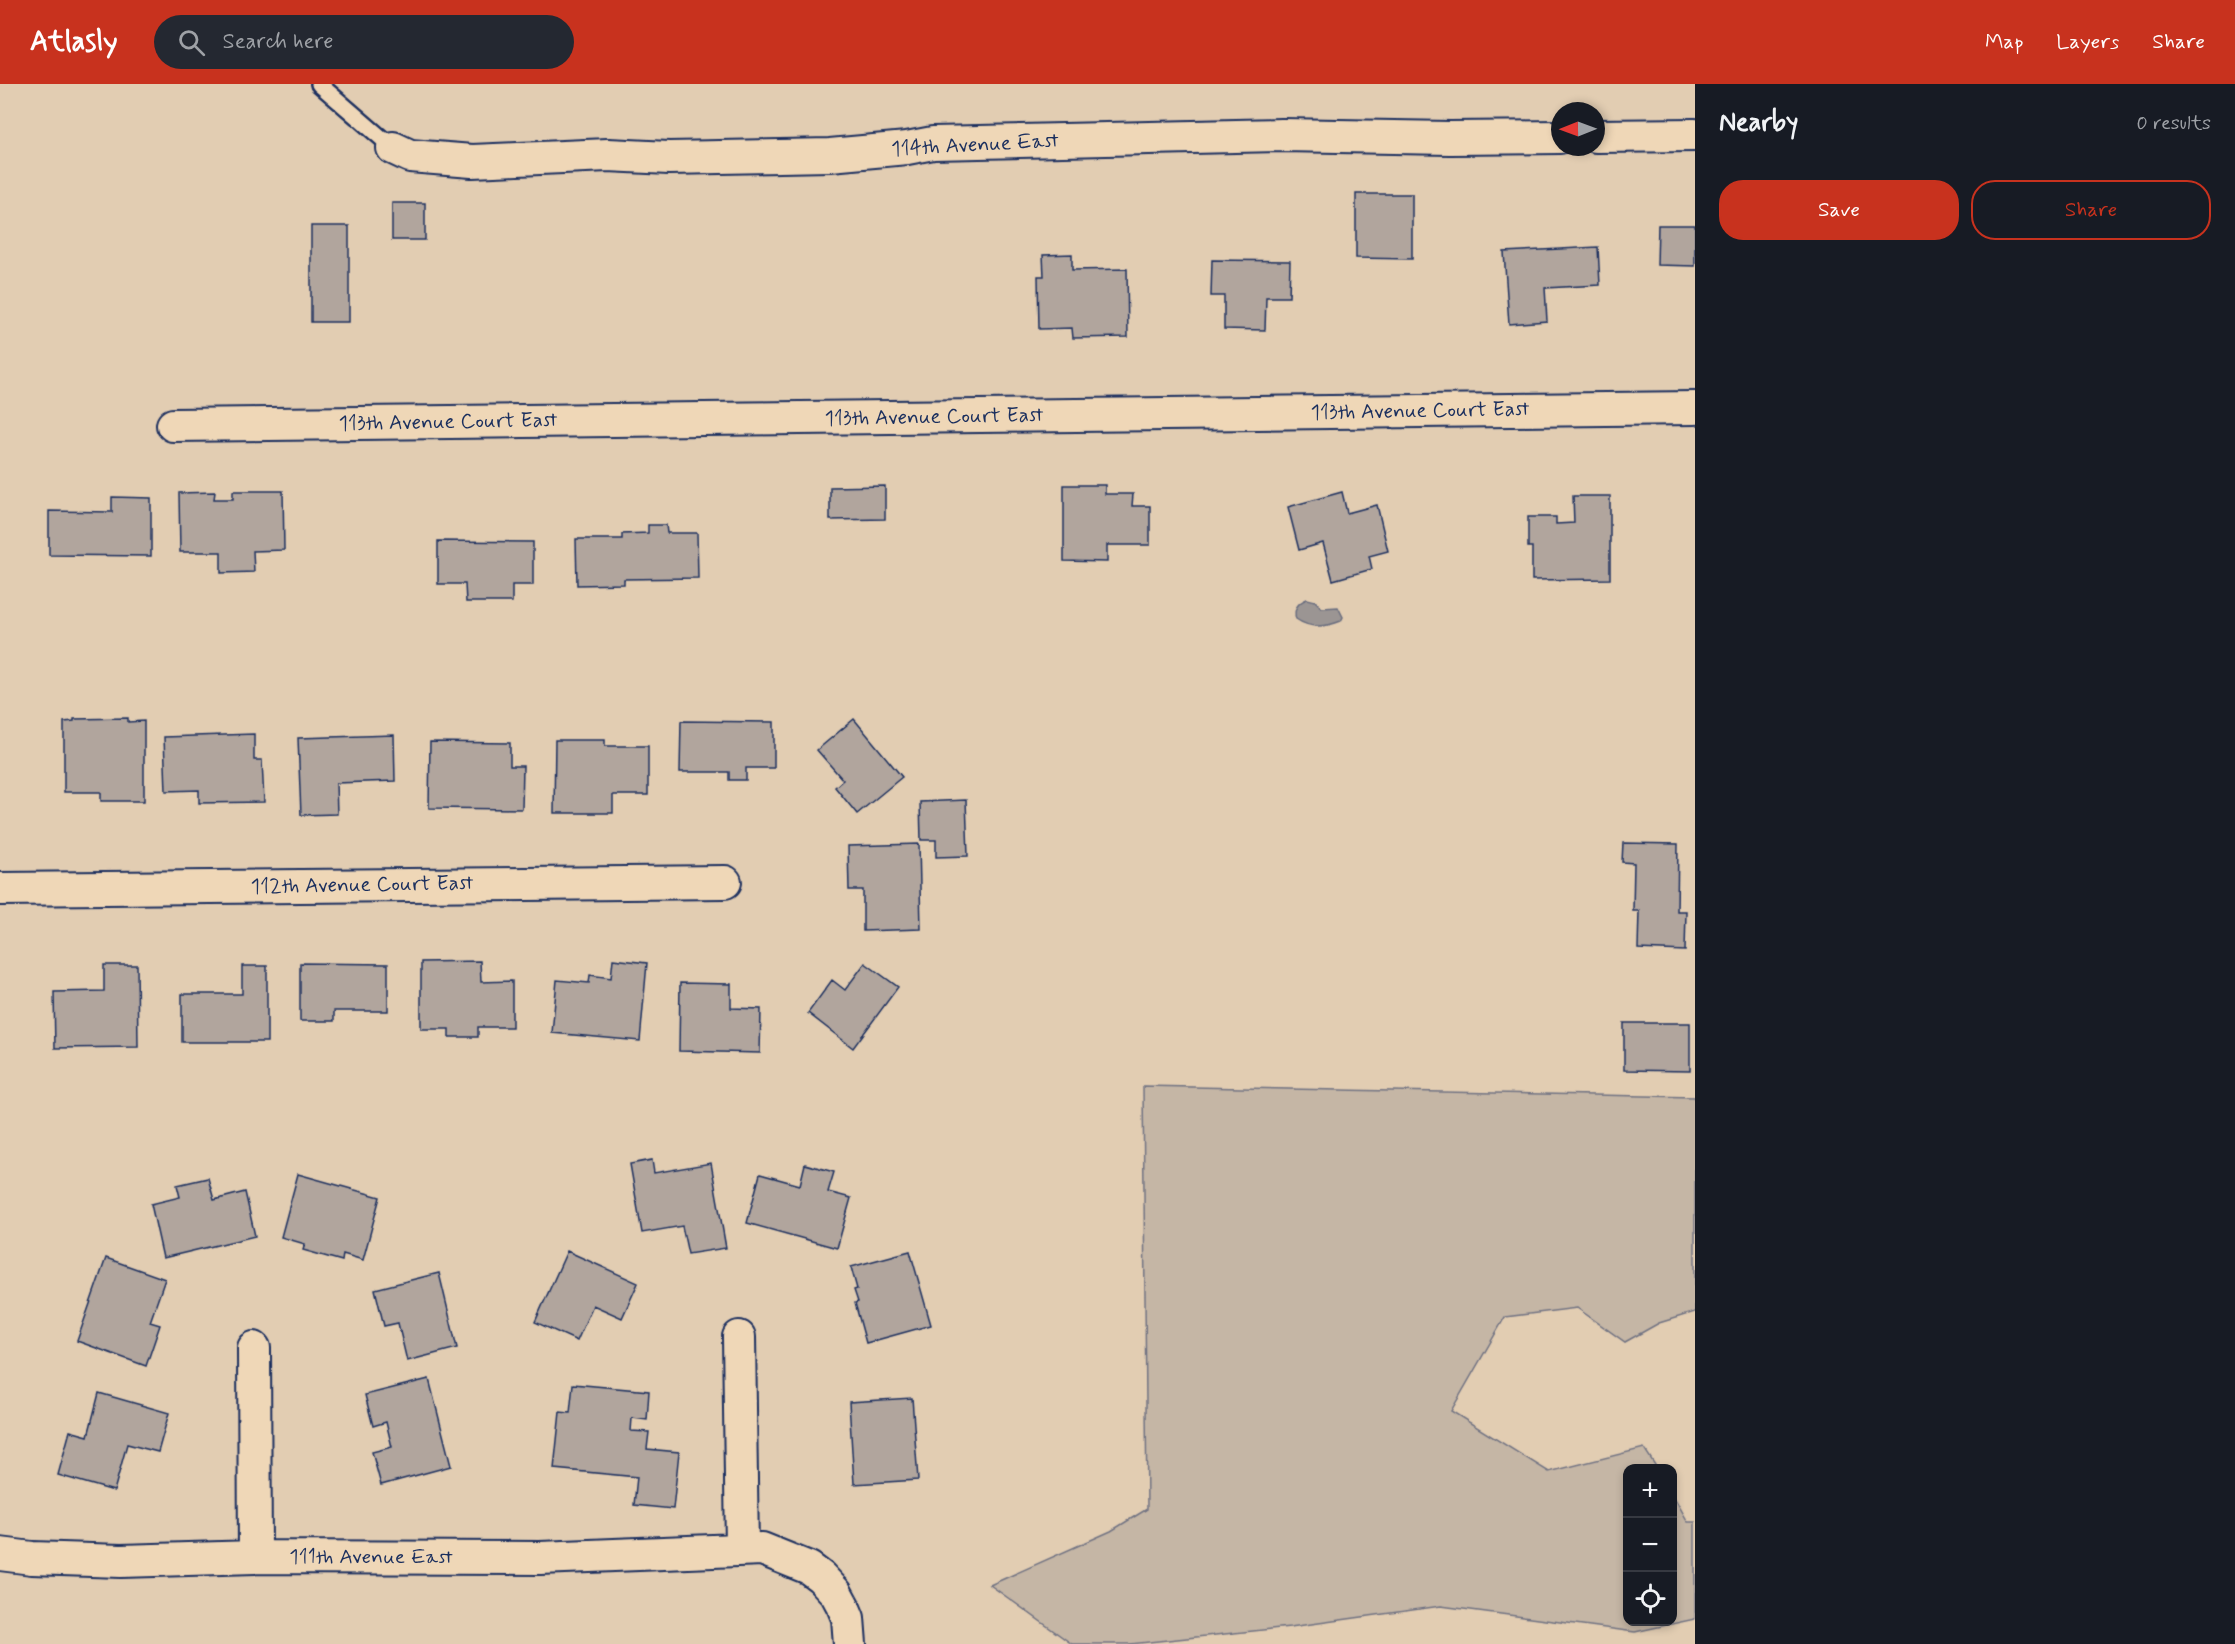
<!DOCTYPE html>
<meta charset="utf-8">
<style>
body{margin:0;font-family:Mynerve,sans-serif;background:#242831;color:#f1f3f6}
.controls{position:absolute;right:18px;bottom:18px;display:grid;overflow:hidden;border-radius:12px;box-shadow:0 3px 9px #0003}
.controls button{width:54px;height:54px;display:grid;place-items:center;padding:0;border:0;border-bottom:2px solid #363941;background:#171b24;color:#f1f3f6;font:30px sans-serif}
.compass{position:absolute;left:1551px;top:18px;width:54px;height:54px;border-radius:50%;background:#171b24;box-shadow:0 3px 9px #0003;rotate:269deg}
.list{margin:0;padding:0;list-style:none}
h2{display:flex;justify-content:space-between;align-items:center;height:78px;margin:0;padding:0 24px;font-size:26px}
h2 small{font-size:20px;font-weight:400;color:#9ea1a6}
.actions{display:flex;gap:12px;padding:18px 24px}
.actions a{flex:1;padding:14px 0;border:2px solid #c8321e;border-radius:24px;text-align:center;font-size:21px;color:#c8321e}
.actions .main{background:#c8321e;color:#fff}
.icon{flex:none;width:33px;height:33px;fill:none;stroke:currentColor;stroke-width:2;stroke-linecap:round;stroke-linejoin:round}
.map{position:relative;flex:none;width:1695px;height:1560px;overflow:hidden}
header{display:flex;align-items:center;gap:36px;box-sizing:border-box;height:84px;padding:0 30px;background:#c8321e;color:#fff}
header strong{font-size:28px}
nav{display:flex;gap:33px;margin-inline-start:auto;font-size:21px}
.search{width:420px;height:54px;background:#242831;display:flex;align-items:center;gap:15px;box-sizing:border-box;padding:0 21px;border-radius:33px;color:#9ea1a6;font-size:22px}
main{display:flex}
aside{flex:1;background:#171b24}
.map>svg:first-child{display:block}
.green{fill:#c5b6a5;stroke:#707282;stroke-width:1.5}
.water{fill:#9b9593;stroke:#686c7e;stroke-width:1.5}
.building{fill:#b1a59d;stroke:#1b2f5e;stroke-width:1.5}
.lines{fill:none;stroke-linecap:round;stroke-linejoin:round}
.service-casing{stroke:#1b2f5e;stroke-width:20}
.minor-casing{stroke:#1b2f5e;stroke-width:36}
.service{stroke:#efd7b7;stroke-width:15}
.minor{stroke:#efd7b7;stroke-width:32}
.labels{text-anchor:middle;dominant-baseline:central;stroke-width:4.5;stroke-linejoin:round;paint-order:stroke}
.street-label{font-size:21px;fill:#1b2f5e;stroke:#efd7b7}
</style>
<header>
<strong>Atlasly</strong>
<div class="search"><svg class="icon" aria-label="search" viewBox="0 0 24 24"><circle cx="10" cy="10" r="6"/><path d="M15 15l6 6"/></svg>Search here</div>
<nav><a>Map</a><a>Layers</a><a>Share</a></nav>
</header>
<main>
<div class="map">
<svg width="1695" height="1560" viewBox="0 0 1695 1560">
<rect width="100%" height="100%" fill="#e2cdb2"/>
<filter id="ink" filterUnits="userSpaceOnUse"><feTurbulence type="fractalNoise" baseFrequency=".0167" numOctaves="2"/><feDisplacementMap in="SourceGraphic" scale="12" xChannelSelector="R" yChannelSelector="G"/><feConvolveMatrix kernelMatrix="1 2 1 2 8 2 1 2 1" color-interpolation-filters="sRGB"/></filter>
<g filter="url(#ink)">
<path class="green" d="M1143,1002L1695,1013V1228L1659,1239L1625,1258L1577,1224L1505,1233L1451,1327L1549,1388L1644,1364L1657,1384H1628V1538H1672L1673,1411L1688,1438H1695V1535L1635,1548L1441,1522L1290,1543L1130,1560H1072L990,1501L1111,1447L1147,1425Z"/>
<path class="water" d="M1307,515L1315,517L1322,524L1338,523L1343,533L1341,537C1326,543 1310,545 1296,535C1293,525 1297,519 1307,515Z"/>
<path class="building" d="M1356,110H1412V175L1356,174Z
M392,119H425V156H392Z
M1658,141H1695V182L1657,181Z
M311,142H349V238H311Z
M1598,163L1600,201L1545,204L1547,237L1509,240L1504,168Z
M1072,170V186L1127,185L1128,253L1073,254L1072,244L1039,245L1038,192H1044L1043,171Z
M1212,176L1290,177L1289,213H1266L1265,246L1224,245V212H1211Z
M1064,401H1105V410H1133L1132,422H1150V461H1107V478L1064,477Z
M885,402V435L830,436V403Z
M233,407H283L284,466L253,467L254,488L221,489V468H180L179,409L215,408L214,415H233Z
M1342,408L1347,429L1377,421L1388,467L1369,472L1372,485L1333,496L1323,459L1299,466L1288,423Z
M1573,412H1610V495L1532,496V463H1528V433H1556V440L1574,439Z
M112,413L151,414V472L49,471V427L112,428Z
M648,441H666L667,449H697L698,494L624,495V500L577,501L576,455H622V450L648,449Z
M438,457L533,458V501H512V518H466L465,500H438Z
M128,634V638L144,637V717H101V708H64V638L74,637V635Z
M854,635L902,693L857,730L835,703L843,696L817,666Z
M681,637L774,638V684H746V696H729V688H680Z
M254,650V676H262L264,718L199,719V706L166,707L164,653Z
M394,651L395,697L336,699L337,730L301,731L298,654Z
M555,656H605V662H648V711H613V729H554Z
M430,658L510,659V682H523L522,725L429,724Z
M966,716L968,772L936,773V756H921L920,718Z
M1623,759L1678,760L1677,827H1686L1685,867L1638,865L1639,827H1633L1634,779L1622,778Z
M919,760L921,845L863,847V806H849L848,762Z
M613,875L647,879L640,957L552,949L557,896L589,899L590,891L611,894Z
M480,877L481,898L512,897V943H478V953H449V945H421V878Z
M300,879L388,880V927H334V937H300Z
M865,879L898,903L853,964L808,929L832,896L845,906Z
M104,881H137L138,963L55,964L54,908L104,907Z
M242,882H267V958H182V910H242Z
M680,899L731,900V924L761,925L760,969L679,967Z
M1624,939H1690V987L1624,986Z
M652,1076L654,1089L711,1079L726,1164L688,1170L682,1142L642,1149L630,1080Z
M805,1080L834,1088L828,1108L851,1114L837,1164L747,1139L760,1090L800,1101Z
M298,1090L380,1113L363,1176L343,1170L342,1177L303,1166L305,1160L281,1153Z
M208,1094L214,1116L245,1108L255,1152L163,1174L151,1120L180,1113L177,1101Z
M567,1167L638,1199L622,1234L593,1221L577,1257L535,1238Z
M910,1167L931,1241L866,1259L855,1219L858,1218L854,1206L857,1205L851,1183Z
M106,1174L165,1195L150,1238L160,1241L146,1282L77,1257Z
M439,1189L457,1264L407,1277L398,1239L384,1242L375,1205Z
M429,1295L451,1382L381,1401L372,1368L392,1363L386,1338L373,1342L365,1311Z
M573,1300L649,1307L647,1336L632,1334L631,1347L649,1348L647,1365L679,1368L673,1425L634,1421L637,1393L554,1385L560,1328L570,1329Z
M99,1309L169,1329L158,1368L127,1360L114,1407L58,1391L70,1347L88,1352Z
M912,1314L918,1396L854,1400L849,1318Z"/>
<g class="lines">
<g class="service-casing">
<path id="service" d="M319,0L393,64"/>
</g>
<g class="minor-casing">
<path id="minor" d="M1596,52L1695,51
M393,64L410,72L472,77L608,71L669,74L830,71L907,64L933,59L1282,51L1450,54L1560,53
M173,341L1695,324
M0,805L725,798
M739,1253L742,1465
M254,1264L255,1473
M0,1470L32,1474L121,1477L255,1473L540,1474L762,1465L809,1484L821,1493L836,1509L843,1522L848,1534L850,1560"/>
</g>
<use href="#service" class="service"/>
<use href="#minor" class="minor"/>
</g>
</g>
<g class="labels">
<g class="street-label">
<text transform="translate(975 61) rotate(-3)">114th Avenue East</text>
<text transform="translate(1420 327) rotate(-1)">113th Avenue Court East</text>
<text transform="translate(934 333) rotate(-1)">113th Avenue Court East</text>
<text transform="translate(448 338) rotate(-1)">113th Avenue Court East</text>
<text transform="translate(362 801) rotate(-1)">112th Avenue Court East</text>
<text x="371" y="1473">111th Avenue East</text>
</g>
</g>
</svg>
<div class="controls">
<button>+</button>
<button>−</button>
<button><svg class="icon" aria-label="locate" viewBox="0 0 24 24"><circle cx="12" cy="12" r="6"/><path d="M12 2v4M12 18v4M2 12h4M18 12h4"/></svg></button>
</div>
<svg class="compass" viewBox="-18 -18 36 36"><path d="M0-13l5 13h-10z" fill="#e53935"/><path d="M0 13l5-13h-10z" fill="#9ea1a6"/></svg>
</div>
<aside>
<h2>Nearby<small>0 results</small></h2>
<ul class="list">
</ul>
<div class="actions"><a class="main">Save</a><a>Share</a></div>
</aside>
</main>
